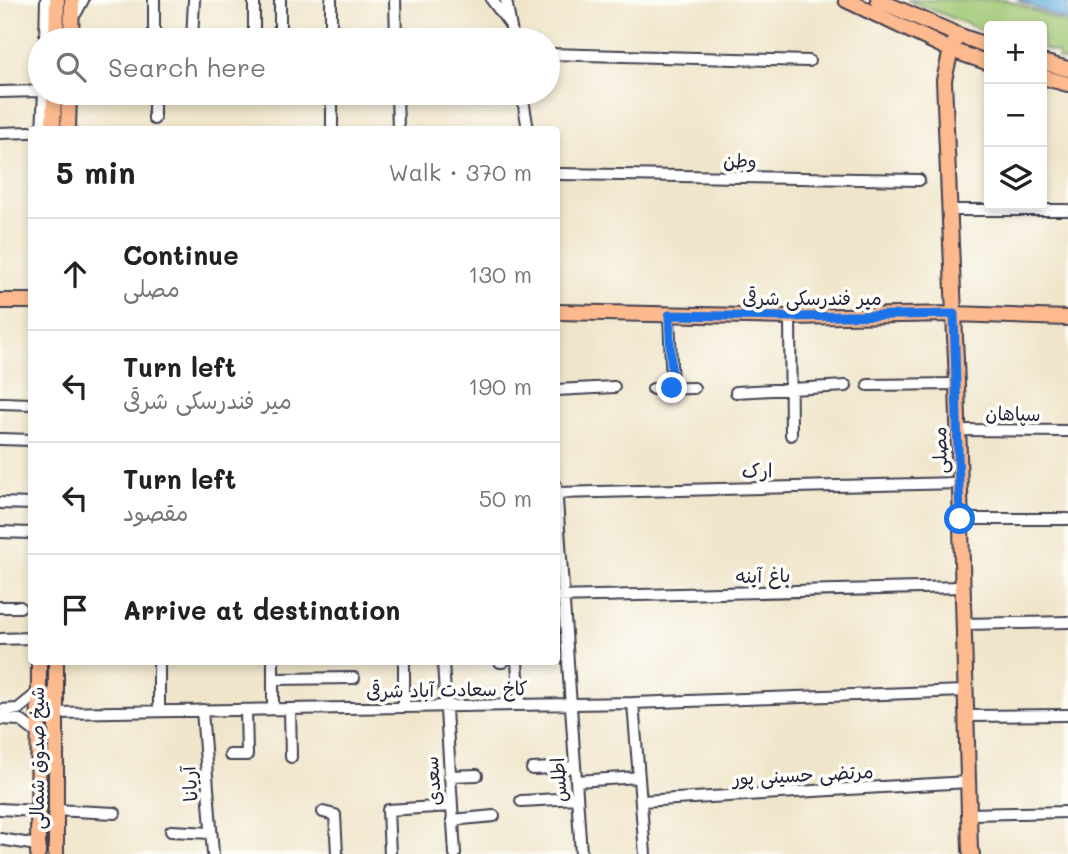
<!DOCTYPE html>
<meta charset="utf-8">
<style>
body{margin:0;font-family:Mali,"Playpen Sans Arabic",sans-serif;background:#f6f6f6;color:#222}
.controls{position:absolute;right:21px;top:21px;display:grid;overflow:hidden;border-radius:7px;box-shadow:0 4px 10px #0003}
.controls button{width:63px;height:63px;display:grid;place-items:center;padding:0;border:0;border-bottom:2px solid #e0e0e0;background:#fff;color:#222;font:35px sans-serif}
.stop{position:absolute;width:21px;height:21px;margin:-16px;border:5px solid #1a73e8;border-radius:50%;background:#fff}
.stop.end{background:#1a73e8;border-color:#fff;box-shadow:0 2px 7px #0008}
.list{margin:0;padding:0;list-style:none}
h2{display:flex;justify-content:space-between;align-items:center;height:91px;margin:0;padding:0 28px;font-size:30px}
h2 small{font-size:23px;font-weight:400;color:#767676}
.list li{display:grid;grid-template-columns:46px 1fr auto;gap:21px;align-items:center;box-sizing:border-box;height:112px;padding:0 28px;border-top:2px solid #e0e0e0}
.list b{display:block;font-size:26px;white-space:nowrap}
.list p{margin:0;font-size:23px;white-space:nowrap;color:#767676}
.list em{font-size:23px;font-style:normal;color:#767676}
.icon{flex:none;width:38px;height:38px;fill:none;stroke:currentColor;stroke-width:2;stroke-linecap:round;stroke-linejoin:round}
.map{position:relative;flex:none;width:1068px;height:854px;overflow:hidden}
.search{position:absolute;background:#fff;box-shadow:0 4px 10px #0003;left:28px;top:28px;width:532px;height:77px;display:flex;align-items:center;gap:18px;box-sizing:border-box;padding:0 24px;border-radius:38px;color:#767676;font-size:26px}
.panel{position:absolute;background:#fff;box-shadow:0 4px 10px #0003;left:28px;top:126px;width:532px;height:539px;border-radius:7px}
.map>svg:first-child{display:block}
.green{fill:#9ec671;stroke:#607456;stroke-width:2}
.water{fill:#6eb4e4;stroke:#486b90;stroke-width:2}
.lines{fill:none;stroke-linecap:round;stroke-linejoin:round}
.minor-casing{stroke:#413f50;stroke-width:14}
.major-casing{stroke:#413f50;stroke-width:18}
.minor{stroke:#fff;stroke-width:10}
.major{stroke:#fcba8e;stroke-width:14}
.route{stroke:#1a73e8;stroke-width:9}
.labels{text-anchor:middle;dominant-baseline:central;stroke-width:7;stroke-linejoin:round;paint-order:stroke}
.street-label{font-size:19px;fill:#22223b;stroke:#fdfcf7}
</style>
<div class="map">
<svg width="1068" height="854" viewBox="0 0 1068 854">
<rect width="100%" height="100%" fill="#fdfcf7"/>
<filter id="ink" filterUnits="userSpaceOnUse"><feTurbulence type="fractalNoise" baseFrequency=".0143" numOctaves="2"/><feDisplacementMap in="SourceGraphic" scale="14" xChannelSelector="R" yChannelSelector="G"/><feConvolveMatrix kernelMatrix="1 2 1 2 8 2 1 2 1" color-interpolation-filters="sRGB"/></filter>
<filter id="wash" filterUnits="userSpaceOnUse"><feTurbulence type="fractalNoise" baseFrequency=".00686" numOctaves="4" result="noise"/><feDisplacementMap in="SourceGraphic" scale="28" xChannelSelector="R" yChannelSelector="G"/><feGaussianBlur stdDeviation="1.57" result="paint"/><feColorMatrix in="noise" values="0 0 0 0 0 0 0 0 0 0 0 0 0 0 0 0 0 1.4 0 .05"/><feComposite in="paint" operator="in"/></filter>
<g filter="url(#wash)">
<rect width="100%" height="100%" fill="#f0e5ca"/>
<path class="green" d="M908,0H1008L1068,24V61L1058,59L1059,53L1042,48V26H989V33Z"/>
<path class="water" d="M1017,0H1068V21Z"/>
</g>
<g filter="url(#ink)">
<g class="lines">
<g class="minor-casing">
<path id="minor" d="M254,0V40
M331,0V40
M395,0L396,40
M492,0L509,23
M506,0L513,40
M76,13L83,0
M280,36V0
M45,40L46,0
M154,40V0
M192,40L194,0
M548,54L809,61
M0,92L40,91
M332,93V130
M397,93L398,130
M522,93L528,130
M154,119V93
M42,130L44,93
M0,133L30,132
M560,174L919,180
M949,210H1067
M669,315L672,388
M790,317L791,435
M868,385L957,384
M653,389L694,388
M556,390L614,387
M736,392L846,386
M0,403L32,404
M958,430L1068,431
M0,439L32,440
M556,485L581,854
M557,493L959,483
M0,503L32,504
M960,519H1068
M0,532L32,533
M556,597L962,587
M0,607H20
M963,624L1068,622
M0,639L32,638
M273,662V709
M404,662V707
M443,662L455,854
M500,662H503
M517,662L520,705
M273,679L354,678
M633,703L645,854
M290,709L291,757
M0,710L18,709L39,692
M202,710L213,854
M159,711V662
M56,713L633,703L965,691
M966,716L1068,715
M0,719L20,720L37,733
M230,755H247L246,710
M532,769L575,767
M449,776L477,775
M576,781L639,777
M521,801L577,798
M641,801L968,782
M0,809L37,811
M54,810L115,813
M323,812L335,815L337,854
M969,814L1068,812
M452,820L494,816
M171,831L211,833
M0,839L37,845
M390,854L388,810L451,806"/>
</g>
<g class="major-casing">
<path id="major" d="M846,0L951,50L989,63
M878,0L958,35L989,46
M958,35L951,50L944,80L957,384L970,850L972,854
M56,40L57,0
M71,40L72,0
M1042,62L1068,69
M1042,77L1068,84
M53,130L54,93
M68,130L69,93
M0,301H32
M556,312L790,317L954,314L1068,318
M38,854L39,662
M56,854V662"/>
</g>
<use href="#minor" class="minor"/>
<use href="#major" class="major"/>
</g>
</g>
<g class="lines" filter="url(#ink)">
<path class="route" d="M672,388L669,315L790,317L954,314L960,519"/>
</g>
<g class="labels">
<g class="street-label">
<text transform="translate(740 160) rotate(1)">وطن</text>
<text x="812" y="297">میر فندرسکی شرقی</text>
<text transform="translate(1013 413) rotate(1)">سپاهان</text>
<text transform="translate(939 450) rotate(-91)">مصلی</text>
<text transform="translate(757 470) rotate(-1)">ارک</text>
<text transform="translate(763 575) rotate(-1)">باغ آینه</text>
<text transform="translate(447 689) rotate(-1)">کاخ سعادت آباد شرقی</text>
<text transform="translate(36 758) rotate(-90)">شیخ صدوق شمالی</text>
<text transform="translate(803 774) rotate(-3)">مرتضی حسینی پور</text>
<text transform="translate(558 780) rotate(-94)">اطلس</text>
<text transform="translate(432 781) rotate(-94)">سعدی</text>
<text transform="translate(189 784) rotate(-94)">آریانا</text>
</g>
</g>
</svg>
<div class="controls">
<button>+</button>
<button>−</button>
<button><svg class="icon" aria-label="layers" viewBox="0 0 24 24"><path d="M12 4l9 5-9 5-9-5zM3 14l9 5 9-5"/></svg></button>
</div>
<div class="stop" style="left:960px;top:519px"></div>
<div class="stop end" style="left:672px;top:388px"></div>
<div class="search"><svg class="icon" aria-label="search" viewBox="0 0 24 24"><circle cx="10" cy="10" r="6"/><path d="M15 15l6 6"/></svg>Search here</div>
<section class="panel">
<h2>5 min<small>Walk · 370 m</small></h2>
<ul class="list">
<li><svg class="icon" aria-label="ahead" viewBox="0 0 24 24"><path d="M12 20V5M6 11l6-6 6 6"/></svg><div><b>Continue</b><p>مصلی</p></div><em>130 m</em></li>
<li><svg class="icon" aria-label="left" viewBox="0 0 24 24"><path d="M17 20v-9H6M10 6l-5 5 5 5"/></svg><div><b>Turn left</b><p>میر فندرسکی شرقی</p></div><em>190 m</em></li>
<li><svg class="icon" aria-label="left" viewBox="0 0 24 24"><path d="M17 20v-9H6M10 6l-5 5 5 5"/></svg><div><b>Turn left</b><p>مقصود</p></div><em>50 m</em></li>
<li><svg class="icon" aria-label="arrive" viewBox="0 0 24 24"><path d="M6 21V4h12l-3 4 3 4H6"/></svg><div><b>Arrive at destination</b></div></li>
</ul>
</section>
</div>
